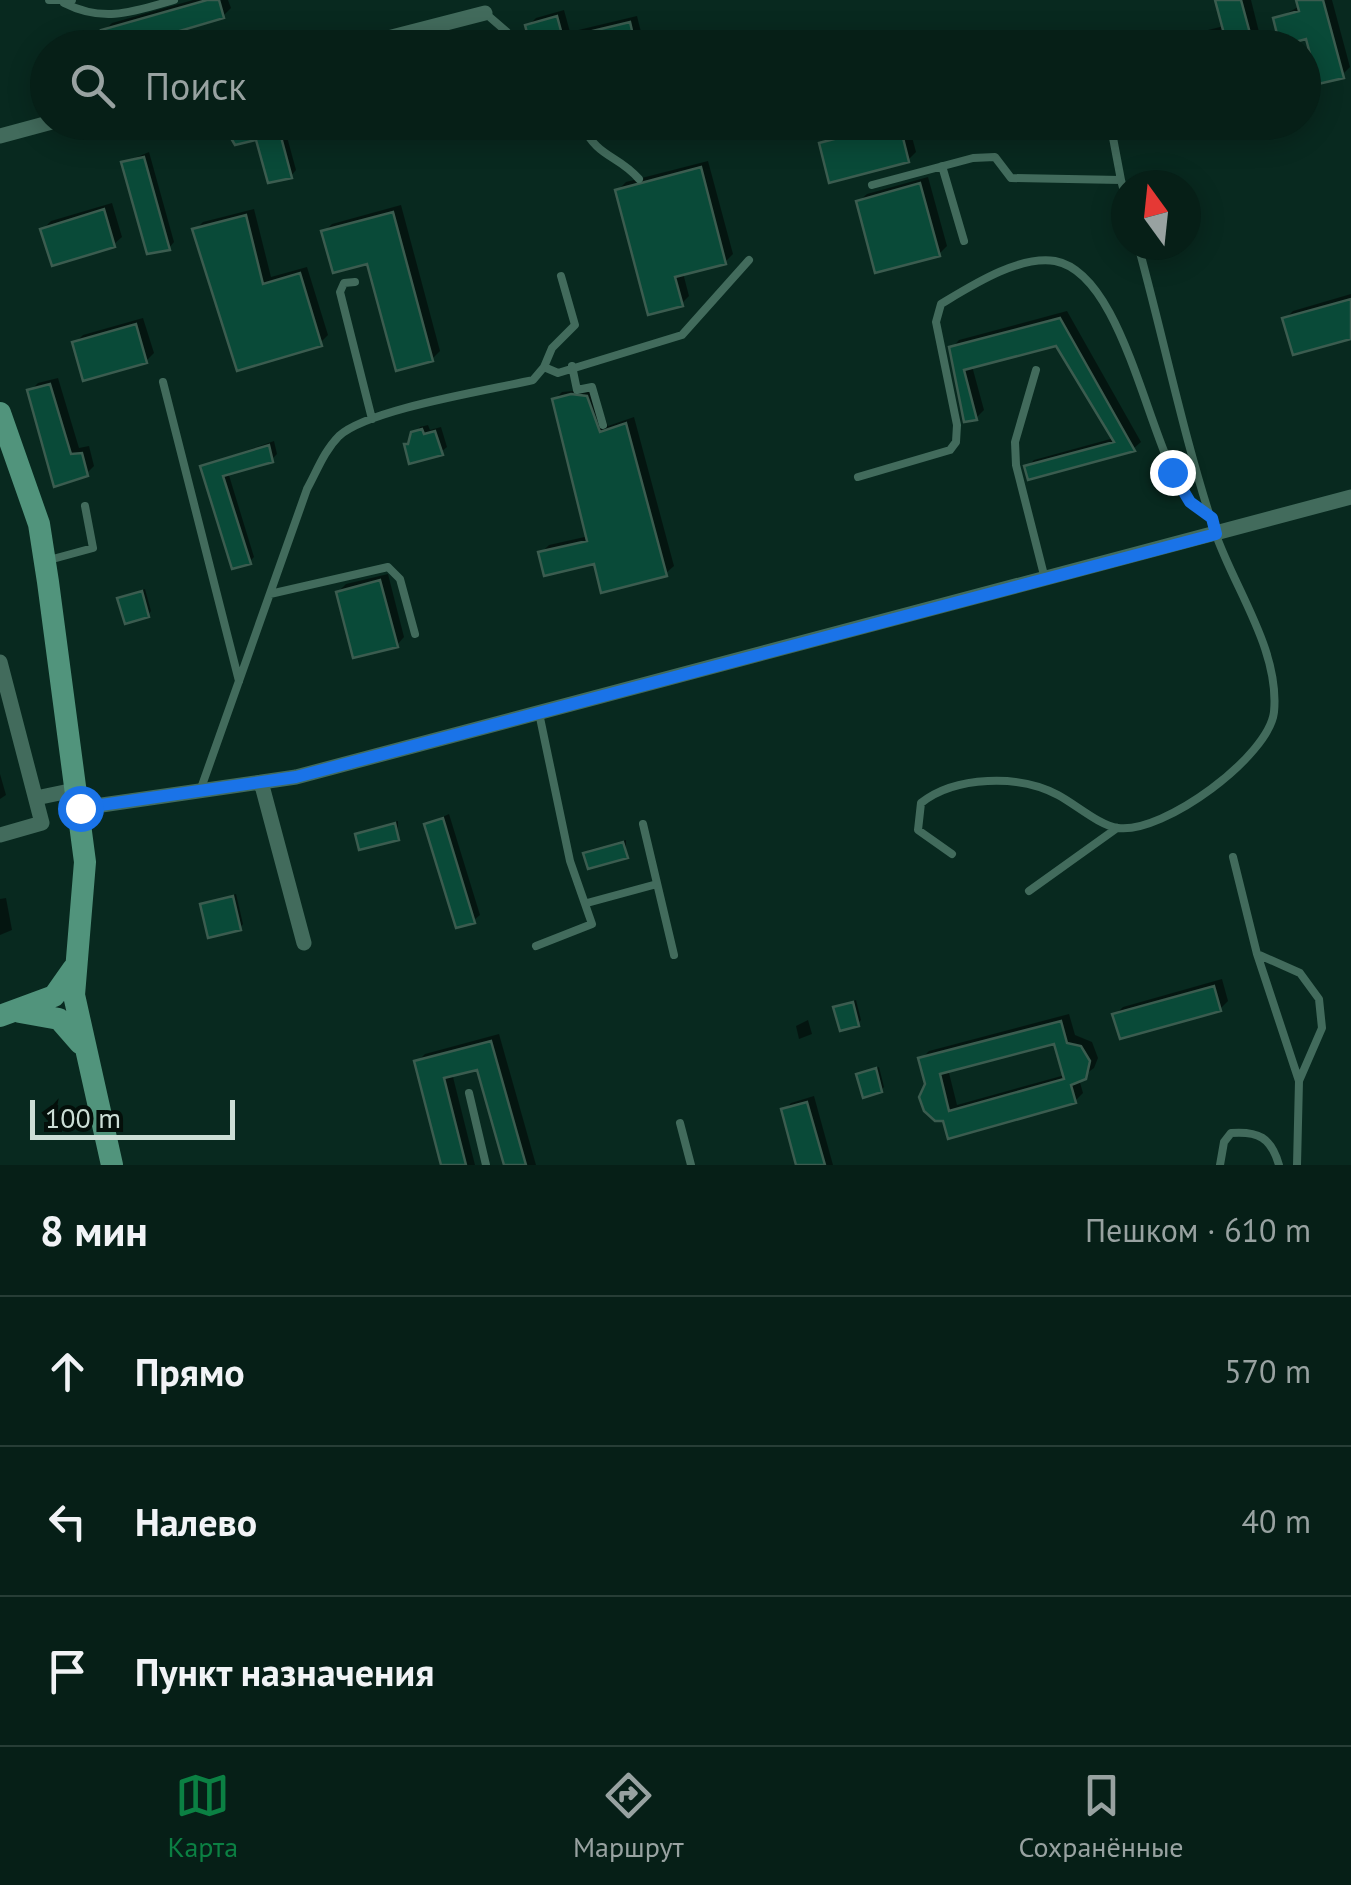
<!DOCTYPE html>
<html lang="ru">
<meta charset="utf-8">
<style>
body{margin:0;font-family:"PT Sans",sans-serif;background:#142c24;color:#f1f3f6}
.compass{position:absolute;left:1111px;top:170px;width:90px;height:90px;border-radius:50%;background:#061f17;box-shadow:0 5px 25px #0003;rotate:345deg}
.scale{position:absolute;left:30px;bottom:25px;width:205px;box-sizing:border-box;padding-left:10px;border:5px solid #ccded6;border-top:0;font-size:28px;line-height:35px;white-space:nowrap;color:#ccded6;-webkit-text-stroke:8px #040f0a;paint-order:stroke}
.stop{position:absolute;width:30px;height:30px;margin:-22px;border:8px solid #1a73e8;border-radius:50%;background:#fff}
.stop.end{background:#1a73e8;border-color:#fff;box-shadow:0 2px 10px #0008}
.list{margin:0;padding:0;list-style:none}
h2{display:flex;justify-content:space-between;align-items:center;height:130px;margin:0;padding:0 40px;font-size:42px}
h2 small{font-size:32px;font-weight:400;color:#98a2a1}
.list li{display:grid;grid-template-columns:65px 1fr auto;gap:30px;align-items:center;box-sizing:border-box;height:150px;padding:0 40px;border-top:2px solid #273d36}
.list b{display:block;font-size:38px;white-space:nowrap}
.list em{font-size:32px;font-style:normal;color:#98a2a1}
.icon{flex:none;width:55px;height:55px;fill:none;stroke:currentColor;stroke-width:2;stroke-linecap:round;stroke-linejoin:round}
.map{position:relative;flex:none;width:1351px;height:1165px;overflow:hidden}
.search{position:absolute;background:#061f17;box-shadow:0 5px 25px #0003;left:30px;right:30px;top:30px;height:110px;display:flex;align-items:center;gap:25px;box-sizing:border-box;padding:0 35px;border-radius:55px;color:#98a2a1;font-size:38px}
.sheet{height:580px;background:#061f17}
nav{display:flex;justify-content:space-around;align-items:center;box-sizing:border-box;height:140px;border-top:2px solid #273d36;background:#061f17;font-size:28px;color:#98a2a1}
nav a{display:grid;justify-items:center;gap:5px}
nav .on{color:#0b8043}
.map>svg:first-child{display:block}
.shadow{fill:#0007;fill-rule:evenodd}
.building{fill:#094a38;stroke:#3b5c4f;stroke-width:2.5;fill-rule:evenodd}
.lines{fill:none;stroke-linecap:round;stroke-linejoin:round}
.lane{stroke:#426b5c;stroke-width:8}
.street{stroke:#426b5c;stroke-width:15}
.secondary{stroke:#51947c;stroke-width:22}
.route{stroke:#1a73e8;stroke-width:12}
</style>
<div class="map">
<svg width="1351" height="1165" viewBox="0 0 1351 1165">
<rect width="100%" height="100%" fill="#08291f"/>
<path class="shadow" d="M193,0H228L231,8L223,16L104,31L112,23Z
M1217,0H1251L1263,48H1202L1200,38L1208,30L1224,26Z
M1298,0H1332L1350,67L1342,75L1308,36L1276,19L1300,6Z
M564,10L570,32L637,16L645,48H534L528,26L536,18Z
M260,122H283L296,170L291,176L258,137L232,134Z
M880,122H908L916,152L908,160L821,144L829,136Z
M149,152L174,242L169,248L123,163Z
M708,161L733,254L725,262L683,273L689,296L681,304L618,190L626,182Z
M928,177L947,246L939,254L859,201L867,194Z
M112,203L122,237L114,244L43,229L51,221Z
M401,205L440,351L432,359L369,260L324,232L332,224Z
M254,209L271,277L307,267L328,335L320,343L195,230L203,222Z
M1351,294V336L1285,319L1293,311Z
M1067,311L1141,442L1133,449L1027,467L1034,460L1114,438L1058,343L972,366L984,410L976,418L952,348L959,340Z
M143,318L154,353L146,361L75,343L83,335Z
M58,378L79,448L89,446L94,466L86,474L56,484L30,391L38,383Z
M594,389L608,426L634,417L674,566L666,573L541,553L549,545L589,536L554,400L562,392Z
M428,425L430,430L441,427L447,447L441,452L406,445L420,427Z
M274,441L277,454L272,459L228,472L254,557L249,562L203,466Z
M388,574L404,637L397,645L338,592L346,584Z
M145,589L151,611L148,615L120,598Z
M0,774L6,795L0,799Z
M449,814L480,915L474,920L427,824Z
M398,821V837L358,834L361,831Z
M626,840V856L586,853L589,850Z
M236,894L243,924L240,928L202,905Z
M6,898L12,930L0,935V899Z
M1222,979L1228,1001L1220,1009L1115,1015L1123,1007Z
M856,1000L861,1020L858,1023L836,1008Z
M1069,1014L1075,1035L1092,1042L1098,1058L1094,1068L1079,1079L1083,1093L1075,1101L950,1136L921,1059L929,1051ZM1056,1041L1065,1075L957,1105L948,1069Z
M808,1020L812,1034L799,1039L796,1026Z
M499,1034L536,1165H507L479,1066L452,1073L475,1165H443L417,1062L425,1054Z
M879,1067L884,1087L881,1090L859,1074Z
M814,1096L833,1165H799L784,1110L791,1103Z"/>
<path class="building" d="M207,0H219L224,18L122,48H106L101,30Z
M1215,0H1241L1254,48H1200L1197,37L1223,30Z
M1296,0H1323L1344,78L1318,84L1306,39L1280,46L1273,18L1299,11Z
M557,16L563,38L630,22L636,48H531L525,25Z
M277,122L292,178L268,183L256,140L235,145L228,133Z
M899,122L909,162L829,183L819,143Z
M144,157L170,250L147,254L121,162Z
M701,167L726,264L675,277L683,306L648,315L615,190Z
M920,183L940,256L875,273L856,201Z
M104,209L115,247L52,266L40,229Z
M393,212L433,361L396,371L367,264L333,273L321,231Z
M246,215L263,284L300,273L322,346L237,371L192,229Z
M1351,299V339L1293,355L1282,318Z
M1060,318L1135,451L1028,480L1024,466L1114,442L1056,346L964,370L977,420L964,422L949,347Z
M136,324L147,363L83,381L72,342Z
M50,384L71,454L82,453L88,476L54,487L27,390Z
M571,394L587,396L600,432L626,423L667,576L601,593L594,564L544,576L538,552L587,541L552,399Z
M422,429L424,434L435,431L443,455L409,464L404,444H408L411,432Z
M269,445L273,462L223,476L251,564L232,569L200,466Z
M380,580L398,647L353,658L336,592Z
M142,591L149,617L125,624L117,598Z
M443,818L475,923L456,928L424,824Z
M395,823L399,840L359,850L355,834Z
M623,842L628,858L588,869L583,853Z
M233,896L241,930L208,938L200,904Z
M1214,986L1221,1011L1120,1039L1112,1014Z
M853,1002L859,1026L840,1031L833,1007Z
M1061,1021L1067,1043L1081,1046L1090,1061L1086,1079L1071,1085L1076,1103L948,1139L943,1121H935L924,1111L919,1097L925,1084L918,1058ZM1054,1044L1064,1079L949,1111L940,1074Z
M491,1041L526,1165H504L477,1070L444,1078L466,1165H441L414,1061Z
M876,1068L882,1092L863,1098L856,1074Z
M807,1102L825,1165H796L781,1109Z"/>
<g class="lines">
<path class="lane" d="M49,0H72
M64,3C103,23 133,12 174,0
M485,13L507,32L511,48
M1169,48L1185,43
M580,122C599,160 616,153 639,179
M1110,122L1121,180
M942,166L964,241
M872,185L973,158L995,157L1011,178L1121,180L1126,199
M355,282L344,283L340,292L372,419
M572,366L577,390L592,387L603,425
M544,367L552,348L575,325L561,276
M1036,370L1015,442L1016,465L1045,579
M163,382L239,681
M858,477L950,450L956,442L957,425L936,322L941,304C971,286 1019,255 1055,261C1125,274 1148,446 1188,499C1194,507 1204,512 1212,519
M49,560L93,548L85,506
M270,594L388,567L400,579L415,634
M200,791L307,489C317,471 324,451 339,436C368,409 490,390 533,380L544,367L558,373L682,335L749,260
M643,824L674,955
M952,854L918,830L921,803C955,776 1019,774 1058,795C1075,804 1100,826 1118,828C1164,834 1269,756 1274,712C1280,650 1234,588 1215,532C1184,439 1164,340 1138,245
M1233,857L1257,954L1300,973L1319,999L1322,1028L1299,1081L1297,1165
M1029,891L1117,828
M587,903L657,884
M536,946L592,924L570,861L539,713
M1257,954L1299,1081
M469,1093L486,1165
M680,1123L691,1165
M1220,1165L1224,1142L1231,1133C1258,1131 1271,1137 1279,1165"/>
<path class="street" d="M349,48L485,13
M0,136L52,122
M0,662L42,823L0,835
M261,782L304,943
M36,798L79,789
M81,808L296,777L1351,497"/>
<path class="secondary" d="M0,413L39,524L48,582L85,862L74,995L112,1165
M20,1012L59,1019L80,1043
M0,1016L54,996L73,969"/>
</g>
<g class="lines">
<path class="route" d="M80,808L296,777L1216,534L1212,518L1190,502L1172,472"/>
</g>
</svg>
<svg class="compass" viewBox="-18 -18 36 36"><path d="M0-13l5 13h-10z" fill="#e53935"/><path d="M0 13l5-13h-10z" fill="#98a2a1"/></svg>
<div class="scale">100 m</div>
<div class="stop" style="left:80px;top:808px"></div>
<div class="stop end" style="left:1172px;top:472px"></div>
<div class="search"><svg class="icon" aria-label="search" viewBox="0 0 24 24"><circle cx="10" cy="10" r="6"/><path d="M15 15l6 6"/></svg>Поиск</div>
</div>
<section class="sheet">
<h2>8 мин<small>Пешком · 610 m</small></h2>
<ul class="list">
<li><svg class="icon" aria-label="ahead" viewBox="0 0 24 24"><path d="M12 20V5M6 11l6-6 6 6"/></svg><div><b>Прямо</b></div><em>570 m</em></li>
<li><svg class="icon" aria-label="left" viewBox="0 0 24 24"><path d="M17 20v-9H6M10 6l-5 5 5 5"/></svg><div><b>Налево</b></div><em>40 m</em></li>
<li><svg class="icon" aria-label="arrive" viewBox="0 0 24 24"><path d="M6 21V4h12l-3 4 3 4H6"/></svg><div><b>Пункт назначения</b></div></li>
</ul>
</section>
<nav>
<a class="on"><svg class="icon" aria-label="map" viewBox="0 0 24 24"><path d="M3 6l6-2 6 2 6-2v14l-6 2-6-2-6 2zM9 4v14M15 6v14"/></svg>Карта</a>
<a><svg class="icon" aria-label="directions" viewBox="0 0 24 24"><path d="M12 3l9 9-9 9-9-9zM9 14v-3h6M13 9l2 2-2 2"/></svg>Маршрут</a>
<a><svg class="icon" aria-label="saved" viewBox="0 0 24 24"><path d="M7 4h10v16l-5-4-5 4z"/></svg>Сохранённые</a>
</nav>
